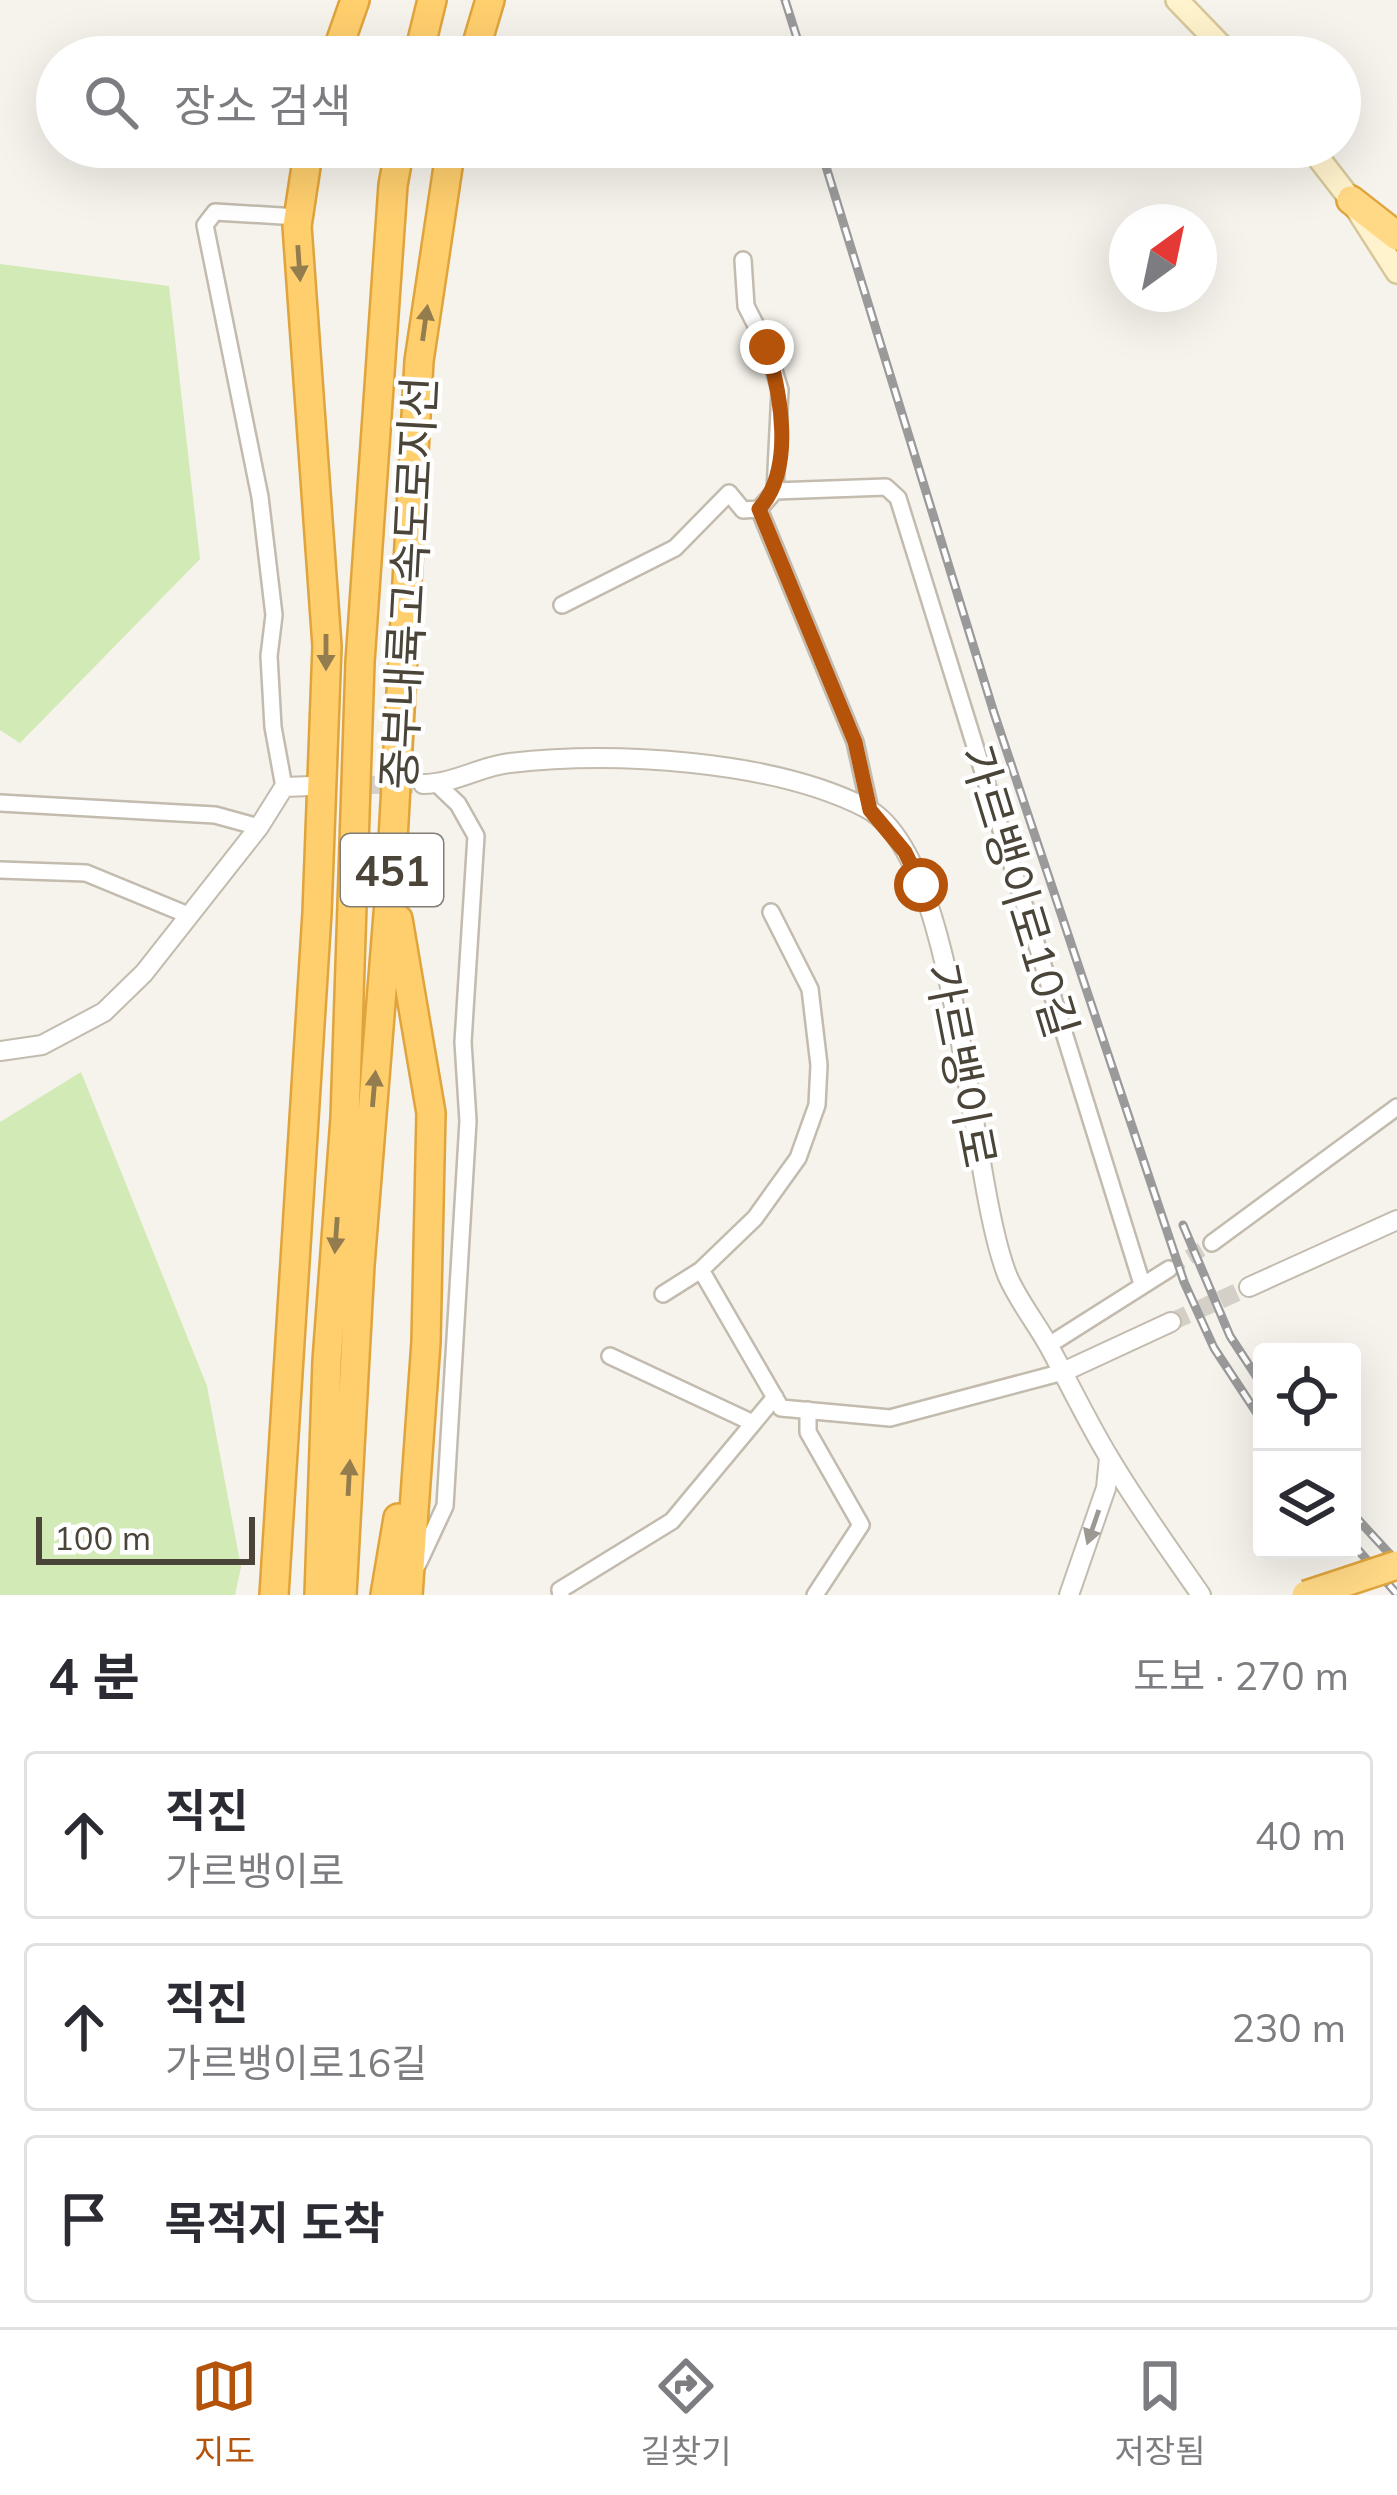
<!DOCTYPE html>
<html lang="ko">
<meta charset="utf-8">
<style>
body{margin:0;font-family:Mulish,"Noto Sans KR",sans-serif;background:#f2f2f3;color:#2b2b33}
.controls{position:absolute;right:36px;bottom:36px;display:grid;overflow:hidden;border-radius:12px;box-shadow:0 12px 48px #0002}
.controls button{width:108px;height:108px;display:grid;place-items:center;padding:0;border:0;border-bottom:3px solid #e1e1e2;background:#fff;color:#2b2b33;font:60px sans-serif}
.compass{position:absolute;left:1109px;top:204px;width:108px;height:108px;border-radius:50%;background:#fff;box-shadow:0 12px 48px #0002;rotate:33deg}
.scale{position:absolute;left:36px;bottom:30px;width:219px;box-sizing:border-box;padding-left:12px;border:6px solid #4b4439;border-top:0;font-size:33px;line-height:42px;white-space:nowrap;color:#4b4439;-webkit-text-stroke:9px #fff;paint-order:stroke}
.stop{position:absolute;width:36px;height:36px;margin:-27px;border:9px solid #b45309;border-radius:50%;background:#fff}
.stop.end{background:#b45309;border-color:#fff;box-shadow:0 3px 12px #0008}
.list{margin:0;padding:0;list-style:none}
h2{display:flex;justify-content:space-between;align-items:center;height:156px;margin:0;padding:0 48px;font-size:51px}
h2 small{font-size:39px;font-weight:400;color:#7c7c81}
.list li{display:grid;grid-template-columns:78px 1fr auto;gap:36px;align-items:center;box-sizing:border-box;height:168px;margin:0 24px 24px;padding:0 24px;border:3px solid #e1e1e2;border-radius:12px}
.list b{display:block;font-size:45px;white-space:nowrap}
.list p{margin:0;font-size:39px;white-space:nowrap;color:#7c7c81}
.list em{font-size:39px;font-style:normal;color:#7c7c81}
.icon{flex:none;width:66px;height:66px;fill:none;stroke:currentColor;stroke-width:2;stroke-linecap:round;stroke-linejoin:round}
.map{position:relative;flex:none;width:1397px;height:1595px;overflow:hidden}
.search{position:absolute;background:#fff;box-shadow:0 12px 48px #0002;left:36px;right:36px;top:36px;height:132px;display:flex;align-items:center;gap:30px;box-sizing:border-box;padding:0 42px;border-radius:66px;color:#7c7c81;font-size:45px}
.sheet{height:732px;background:#fff}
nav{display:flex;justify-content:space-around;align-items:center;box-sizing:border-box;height:168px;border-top:3px solid #e1e1e2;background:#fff;font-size:33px;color:#7c7c81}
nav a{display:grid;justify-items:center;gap:6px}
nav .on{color:#b45309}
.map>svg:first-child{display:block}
.green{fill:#d2eab5}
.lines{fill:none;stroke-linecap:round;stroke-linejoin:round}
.minor-tunnel{stroke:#d4d0c8;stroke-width:15;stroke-dasharray:15 8;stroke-linecap:butt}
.tertiary-tunnel{stroke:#d4d0c8;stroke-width:18;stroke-dasharray:18 9;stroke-linecap:butt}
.minor-casing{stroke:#c2bbae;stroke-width:20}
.tertiary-casing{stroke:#c2bbae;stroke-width:22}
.secondary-casing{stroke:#d6c79b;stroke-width:26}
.trunk-casing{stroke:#e0a43c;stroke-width:32}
.motorway-casing{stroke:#e0a43c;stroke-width:32}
.minor{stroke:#fff;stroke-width:15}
.tertiary{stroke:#fff;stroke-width:18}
.secondary{stroke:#fff3cd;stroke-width:21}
.trunk{stroke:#ffd985;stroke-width:27}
.motorway{stroke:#ffcf6e;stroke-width:27}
.rail-casing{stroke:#9a9a9a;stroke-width:9}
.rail{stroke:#fff;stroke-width:4.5;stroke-dasharray:14;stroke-linecap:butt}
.trunk-bridge-casing{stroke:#e0a43c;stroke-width:32;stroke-linecap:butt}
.trunk-bridge{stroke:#ffd985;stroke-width:27}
.oneway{fill:#937c4e}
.oneway2{fill:#9c9892}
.route{stroke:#b45309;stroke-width:15}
.labels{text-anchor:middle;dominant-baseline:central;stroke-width:9;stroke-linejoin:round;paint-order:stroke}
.shield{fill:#fff;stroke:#817c74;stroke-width:3}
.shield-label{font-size:42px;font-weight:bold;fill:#4b4439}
.street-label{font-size:45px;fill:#4b4439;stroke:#fff}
</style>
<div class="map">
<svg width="1397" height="1595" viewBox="0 0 1397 1595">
<rect width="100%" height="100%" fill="#f6f3ec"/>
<path class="green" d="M0,264L169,286L200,559L20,743L0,730Z
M81,1072L207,1386L241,1567L235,1595H0V1122Z"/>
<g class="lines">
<path class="minor-tunnel" d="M1169,1269L1212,1243"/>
<path class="tertiary-tunnel" d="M314,786L423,784
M1171,1322L1249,1287"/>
<g class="minor-casing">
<path id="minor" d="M743,260L746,306L767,347L780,390L775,491
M562,605L675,548L729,493L743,510L759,509
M284,787L273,727L269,656L274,615L260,497L205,225L215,212L298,217
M0,803L215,815L259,827
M870,810L855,742L759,509L775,491L886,487L898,498L1142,1284
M0,870L86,873L188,915
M1212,1243L1397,1107
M701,1270L781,1408L890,1418L1063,1372
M663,1294L701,1270L755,1218L798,1158L817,1105L819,1065L810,989L771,912
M1049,1345L1169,1269
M610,1356L753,1423
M808,1410V1432L861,1525L815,1595
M418,1564L445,1506L468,1121L463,1042L476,836L458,804L437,784
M561,1595L560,1590L672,1521L775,1397"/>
</g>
<g class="tertiary-casing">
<path id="tertiary" d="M423,784C454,784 481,766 510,763C613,751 773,760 866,808C961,858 968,1180 1008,1277C1019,1302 1037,1324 1050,1348C1070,1385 1088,1423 1110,1459C1138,1506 1170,1550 1201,1595
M0,1051L42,1045L104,1012L144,973L259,827L284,787L312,786
M1249,1287L1397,1220
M1063,1372L1171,1322
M1069,1595L1106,1488L1109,1458"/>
</g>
<g class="secondary-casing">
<path id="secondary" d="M1177,0L1232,57
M1310,147L1351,200L1397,272"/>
</g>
<g class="trunk-casing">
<path id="trunk" d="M1351,200L1397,236"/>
</g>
<g class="motorway-casing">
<path id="motorway" d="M335,57L355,0
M418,57L432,0
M473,57L490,0
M398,919L431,1113L426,1342L408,1595
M274,1595L317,913L327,646L297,226L309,147
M319,1595L327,1361L345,1118L360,662L393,185L400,147
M342,1595L360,1265L391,877L419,361L451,147
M385,1595L398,1518"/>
</g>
<use href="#minor" class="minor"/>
<use href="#tertiary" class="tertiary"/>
<use href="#secondary" class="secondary"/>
<use href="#trunk" class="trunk"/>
<use href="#motorway" class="motorway"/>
<g class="rail-casing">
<path id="rail" d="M785,0L803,57
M820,147L994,713L1184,1282L1214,1348L1262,1421
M1183,1225L1230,1336L1262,1385
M1352,1513L1397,1562
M1352,1543L1397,1594"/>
</g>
<use href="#rail" class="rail"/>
<g class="trunk-bridge-casing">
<path id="trunk-bridge" d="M1306,1595L1397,1565"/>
</g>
<use href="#trunk-bridge" class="trunk-bridge"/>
</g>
<defs><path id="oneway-solid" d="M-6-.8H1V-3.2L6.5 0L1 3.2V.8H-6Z" transform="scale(3)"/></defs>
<g class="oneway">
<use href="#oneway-solid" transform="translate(299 263) rotate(86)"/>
<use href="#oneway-solid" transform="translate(425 323) rotate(-82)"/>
<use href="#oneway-solid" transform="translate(326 652) rotate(90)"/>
<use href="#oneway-solid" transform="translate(374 1089) rotate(-85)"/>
<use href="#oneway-solid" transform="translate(336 1235) rotate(94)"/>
<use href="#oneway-solid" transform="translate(349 1478) rotate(-87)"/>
</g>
<use class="oneway2" href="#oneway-solid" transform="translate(1093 1527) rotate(109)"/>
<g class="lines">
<path class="route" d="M767,347C781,395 795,469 759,509L855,742L870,810L905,852L921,885"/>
</g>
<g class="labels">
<rect class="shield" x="341" y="834" width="102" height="72" rx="9"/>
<g class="shield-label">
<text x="392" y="870">451</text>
</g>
<g class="street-label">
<text transform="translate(408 583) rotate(-87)">중부내륙고속도로지선</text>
<text transform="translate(1020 891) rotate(73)">가르뱅이로10길</text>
<text transform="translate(962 1065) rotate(79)">가르뱅이로</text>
</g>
</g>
</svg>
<div class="controls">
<button><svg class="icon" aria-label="locate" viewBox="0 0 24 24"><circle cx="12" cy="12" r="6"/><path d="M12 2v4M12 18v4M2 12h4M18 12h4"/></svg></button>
<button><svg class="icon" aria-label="layers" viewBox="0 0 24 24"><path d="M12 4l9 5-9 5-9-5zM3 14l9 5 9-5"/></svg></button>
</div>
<svg class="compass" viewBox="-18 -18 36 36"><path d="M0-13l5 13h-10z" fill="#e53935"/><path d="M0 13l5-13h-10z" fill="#7c7c81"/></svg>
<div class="scale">100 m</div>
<div class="stop" style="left:921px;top:885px"></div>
<div class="stop end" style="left:767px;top:347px"></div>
<div class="search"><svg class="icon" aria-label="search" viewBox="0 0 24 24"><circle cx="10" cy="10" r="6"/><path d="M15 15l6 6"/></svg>장소 검색</div>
</div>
<section class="sheet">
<h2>4 분<small>도보 · 270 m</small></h2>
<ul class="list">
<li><svg class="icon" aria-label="ahead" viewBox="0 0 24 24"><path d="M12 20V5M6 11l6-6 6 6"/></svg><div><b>직진</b><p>가르뱅이로</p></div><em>40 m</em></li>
<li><svg class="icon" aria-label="ahead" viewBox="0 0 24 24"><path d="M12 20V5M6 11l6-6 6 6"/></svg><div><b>직진</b><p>가르뱅이로16길</p></div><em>230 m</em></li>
<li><svg class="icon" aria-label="arrive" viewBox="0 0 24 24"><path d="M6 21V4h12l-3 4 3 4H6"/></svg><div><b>목적지 도착</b></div></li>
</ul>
</section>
<nav>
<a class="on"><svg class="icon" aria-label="map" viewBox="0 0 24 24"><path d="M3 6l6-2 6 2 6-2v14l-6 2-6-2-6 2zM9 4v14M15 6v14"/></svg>지도</a>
<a><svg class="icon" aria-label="directions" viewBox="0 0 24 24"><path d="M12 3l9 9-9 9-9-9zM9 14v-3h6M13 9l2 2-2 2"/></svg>길찾기</a>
<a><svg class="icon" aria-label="saved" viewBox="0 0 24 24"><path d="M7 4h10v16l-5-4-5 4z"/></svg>저장됨</a>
</nav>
